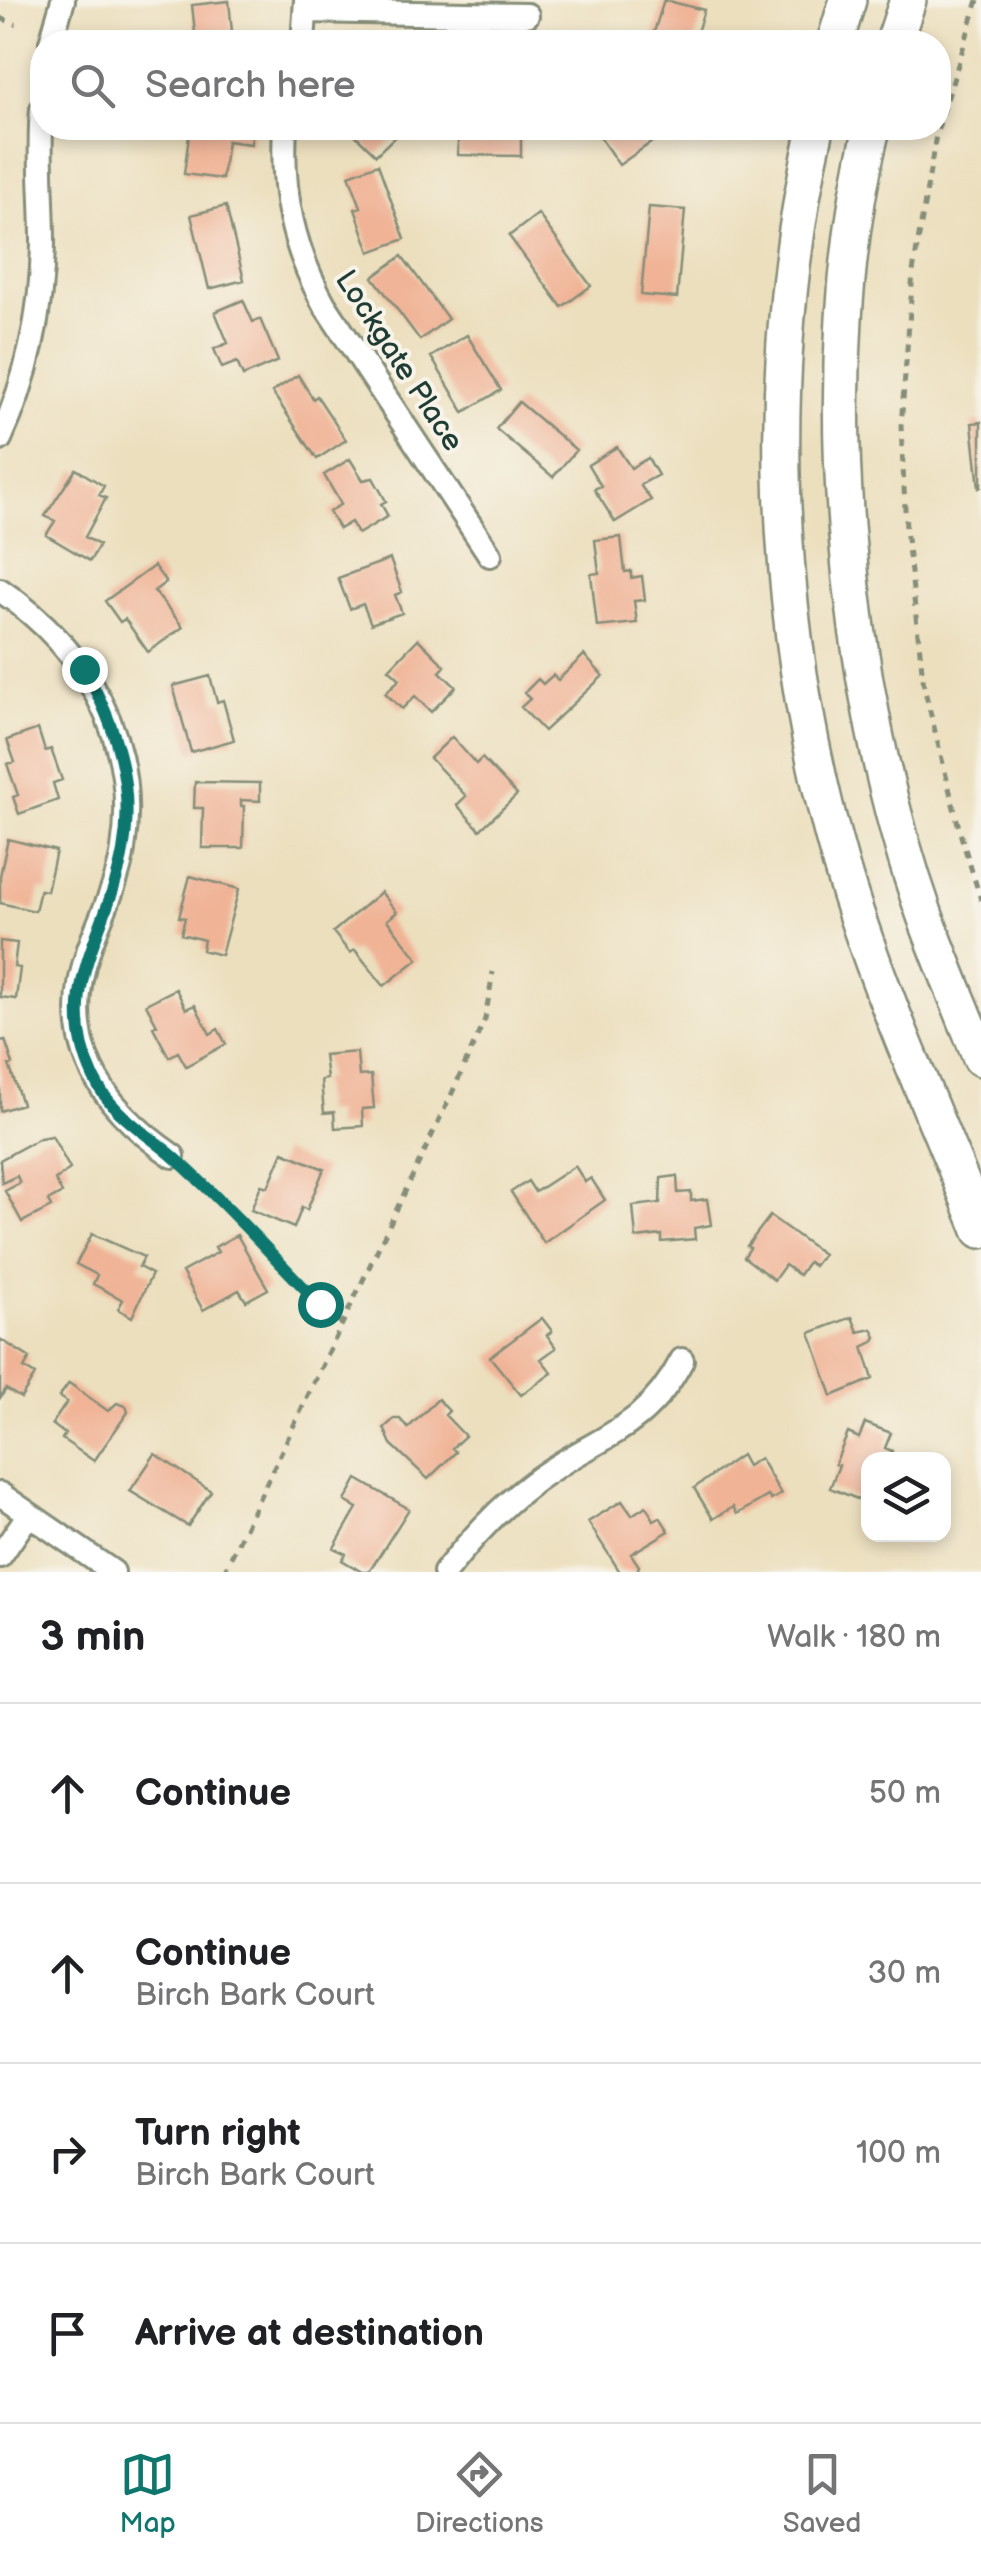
<!DOCTYPE html>
<meta charset="utf-8">
<style>
body{margin:0;font-family:"Balsamiq Sans",sans-serif;background:#f2f2f2;color:#202124}
.controls{position:absolute;right:30px;bottom:30px;display:grid;overflow:hidden;border-radius:20px;box-shadow:0 5px 15px #0003}
.controls button{width:90px;height:90px;display:grid;place-items:center;padding:0;border:0;border-bottom:2px solid #e0e0e0;background:#fff;color:#202124;font:50px sans-serif}
.stop{position:absolute;width:30px;height:30px;margin:-22px;border:8px solid #0f766e;border-radius:50%;background:#fff}
.stop.end{background:#0f766e;border-color:#fff;box-shadow:0 2px 10px #0008}
.list{margin:0;padding:0;list-style:none}
h2{display:flex;justify-content:space-between;align-items:center;height:130px;margin:0;padding:0 40px;font-size:42px}
h2 small{font-size:32px;font-weight:400;color:#757577}
.list li{display:grid;grid-template-columns:65px 1fr auto;gap:30px;align-items:center;box-sizing:border-box;height:180px;padding:0 40px;border-top:2px solid #e0e0e0}
.list b{display:block;font-size:38px;white-space:nowrap}
.list p{margin:0;font-size:32px;white-space:nowrap;color:#757577}
.list em{font-size:32px;font-style:normal;color:#757577}
.icon{flex:none;width:55px;height:55px;fill:none;stroke:currentColor;stroke-width:2;stroke-linecap:round;stroke-linejoin:round}
.map{position:relative;flex:none;width:981px;height:1572px;overflow:hidden}
.search{position:absolute;background:#fff;box-shadow:0 5px 15px #0003;left:30px;right:30px;top:30px;height:110px;display:flex;align-items:center;gap:25px;box-sizing:border-box;padding:0 35px;border-radius:40px;color:#757577;font-size:38px}
.sheet{height:850px;background:#fff}
nav{display:flex;justify-content:space-around;align-items:center;box-sizing:border-box;height:140px;border-top:2px solid #e0e0e0;background:#fff;font-size:28px;color:#757577}
nav a{display:grid;justify-items:center;gap:5px}
nav .on{color:#0f766e}
.map>svg:first-child{display:block}
.building{fill:#f0b396}
.lines{fill:none;stroke-linecap:round;stroke-linejoin:round}
.minor-casing{stroke:#868e79;stroke-width:28}
.trunk-casing{stroke:#868e79;stroke-width:40}
.path{stroke:#868e79;stroke-width:5;stroke-dasharray:8 8;stroke-linecap:butt}
.minor{stroke:#fff;stroke-width:22}
.trunk{stroke:#fff;stroke-width:35}
.route{stroke:#0f766e;stroke-width:12}
.labels{text-anchor:middle;dominant-baseline:central;stroke-width:8;stroke-linejoin:round;paint-order:stroke}
.street-label{font-size:30px;fill:#1f3d34;stroke:#f7f3e8}
</style>
<div class="map">
<svg width="981" height="1572" viewBox="0 0 981 1572">
<rect width="100%" height="100%" fill="#f7f3e8"/>
<filter id="ink" filterUnits="userSpaceOnUse"><feTurbulence type="fractalNoise" baseFrequency=".01" numOctaves="2"/><feDisplacementMap in="SourceGraphic" scale="20" xChannelSelector="R" yChannelSelector="G"/><feConvolveMatrix kernelMatrix="1 2 1 2 8 2 1 2 1" color-interpolation-filters="sRGB"/></filter>
<filter id="wash" filterUnits="userSpaceOnUse"><feTurbulence type="fractalNoise" baseFrequency=".0048" numOctaves="4" result="noise"/><feDisplacementMap in="SourceGraphic" scale="40" xChannelSelector="R" yChannelSelector="G"/><feGaussianBlur stdDeviation="2.25" result="paint"/><feColorMatrix in="noise" values="0 0 0 0 0 0 0 0 0 0 0 0 0 0 0 0 0 1.4 0 .05"/><feComposite in="paint" operator="in"/></filter>
<g filter="url(#wash)">
<rect width="100%" height="100%" fill="#ecdfbe"/>
<g id="blocks">
<path class="building" d="M664,0L704,10L694,42H651Z
M229,1L233,42H196L192,5Z
M190,128H253L251,144L227,141L222,179L184,174Z
M352,128H404L376,155L350,130Z
M458,128H521V156L458,155Z
M610,128H672L619,165L599,136Z
M378,164L405,239L370,252L355,209L361,207L349,175Z
M226,206L244,280L209,289L191,215Z
M649,207L685,210L677,298L641,295Z
M538,214L591,286L562,307L509,236Z
M402,256L448,319L420,340L373,277Z
M243,300L253,322L260,319L278,361L243,376L237,362L222,368L214,349L228,343L215,312Z
M467,335L501,390L464,412L431,357Z
M298,375L313,399L317,396L346,440L317,459L272,392Z
M519,402L576,450L553,477L496,429Z
M981,422V487L979,488L972,423Z
M617,447L631,468L648,458L658,475L640,485L651,500L615,522L594,489L601,486L588,465Z
M350,459L363,480L373,478L386,501L381,504L388,516L358,534L351,522L339,529L329,512L341,504L324,475Z
M76,469L104,486L99,495L106,498L85,537L99,545L90,561L46,535L55,521L45,516Z
M621,537L625,572L631,571V578L642,576L645,600L634,601L637,623L597,627L591,574L599,573L595,540Z
M390,559L402,592L395,595L402,613L371,624L363,604L350,609L338,578Z
M154,566L166,582L154,591L183,627L148,652L125,619L120,622L105,601Z
M418,639L445,666L440,672L456,687L431,712L415,696L402,709L385,693L400,679L389,669Z
M584,655L603,676L544,731L521,707L530,699L524,693L538,679L543,684L553,675L558,680Z
M210,676L217,702L223,700L234,740L191,752L173,686Z
M38,729L45,751L51,749L62,780L53,783L58,800L19,814L13,797L18,795L7,764L15,762L7,740Z
M452,737L476,764L482,758L517,795L480,830L457,805L466,796L430,758Z
M195,782L260,783V801L241,800V806H244L243,848H202L203,808H194Z
M8,839L56,851L47,891L40,890L35,911L0,903V876Z
M190,876L239,889L221,955L202,950L204,940L181,934L185,918L179,917Z
M381,892L397,912L387,920L418,959L384,986L355,950L350,953L333,932Z
M0,941L17,943L14,967L20,968L16,999L0,997Z
M176,989L186,1009L195,1005L210,1034L218,1029L226,1044L186,1066L178,1052L169,1057L153,1027L157,1025L146,1004Z
M5,1040L13,1064L9,1065L22,1104L0,1111V1041Z
M357,1052L359,1076L371,1075L374,1108L362,1109L363,1126L335,1128L334,1112L324,1113L321,1080L327,1079L324,1055Z
M52,1136L70,1169L55,1180L62,1193L48,1201L51,1207L22,1222L5,1191L20,1183L17,1176L2,1183L0,1160L40,1138Z
M283,1152L324,1169L307,1210L302,1207L294,1228L251,1210L261,1185L268,1187Z
M575,1166L585,1182L591,1178L605,1200L544,1243L511,1192L528,1181L535,1192Z
M677,1176L678,1193L691,1192V1201L707,1199L711,1225L694,1228L695,1239L662,1242V1235L636,1238L633,1206L660,1203L661,1178Z
M770,1216L823,1254L814,1266L808,1262L799,1275L785,1265L774,1280L744,1257L750,1248L747,1246Z
M92,1234L144,1257L139,1267L152,1274L132,1317L118,1309L123,1300L93,1284L97,1275L76,1264Z
M237,1235L268,1289L246,1301L239,1290L203,1310L182,1272L218,1252L215,1247Z
M852,1317L858,1332L872,1329L876,1337L873,1342L863,1347L873,1379L832,1396L810,1333Z
M542,1318L552,1331L547,1335L556,1348L541,1359L552,1373L521,1395L490,1357Z
M0,1339L30,1358L24,1368L35,1375L21,1398L6,1389L0,1398Z
M69,1383L108,1411L117,1403L126,1406L128,1412L94,1461L62,1439L65,1434L52,1424L67,1402L59,1397Z
M438,1399L449,1411L445,1415L465,1436L452,1448L456,1452L428,1479L391,1444L384,1428L394,1419H400L408,1428Z
M865,1423L891,1433L885,1448L892,1451L888,1460H868V1479L860,1500L830,1488L839,1465L835,1464L848,1433L859,1438Z
M155,1454L211,1491L188,1526L130,1491Z
M741,1455L747,1466L760,1458L781,1494L771,1500L768,1496L737,1514L733,1507L713,1519L694,1488Z
M357,1479L409,1509L369,1572H362L342,1560L346,1554L334,1548L357,1508L345,1501Z
M622,1501L632,1515L646,1506L654,1520L660,1517L669,1531L631,1554L639,1566L637,1572H620L588,1522Z"/>
</g>
</g>
<g filter="url(#ink)">
<use href="#blocks" fill-opacity="0" stroke="#868e79" stroke-width="2.5"/>
<g class="lines">
<g class="minor-casing">
<path id="minor" d="M306,11L527,15
M51,42L63,0
M303,42L306,0
M285,128C281,192 293,248 324,304L490,555
M0,439C28,378 42,309 43,242C43,197 38,153 42,109
M0,590C86,648 140,742 123,849C118,884 101,915 89,949C57,1041 98,1105 173,1156
M0,1494L113,1572
M0,1556L29,1514
M445,1572C470,1540 498,1509 531,1484C592,1437 643,1435 682,1360"/>
</g>
<g class="trunk-casing">
<path id="trunk" d="M835,42L848,0
M894,42L908,0
M816,128C762,366 773,628 840,862C876,987 933,1110 981,1230
M872,128C813,364 844,688 925,916C942,964 963,1011 981,1058"/>
</g>
<path class="path" d="M978,0L936,135L913,272L901,426L906,529L924,687L961,836L981,900
M0,18L16,24
M188,1171L342,1324
M224,1572L453,1091L485,1019L493,972"/>
<use href="#minor" class="minor"/>
<use href="#trunk" class="trunk"/>
</g>
</g>
<g class="lines" filter="url(#ink)">
<path class="route" d="M84,669C116,725 135,785 123,851C108,934 52,989 94,1078C111,1114 147,1133 175,1158C226,1203 272,1256 320,1304"/>
</g>
<g class="labels">
<g class="street-label">
<text transform="translate(399 361) rotate(57)">Lockgate Place</text>
</g>
</g>
</svg>
<div class="controls">
<button><svg class="icon" aria-label="layers" viewBox="0 0 24 24"><path d="M12 4l9 5-9 5-9-5zM3 14l9 5 9-5"/></svg></button>
</div>
<div class="stop" style="left:320px;top:1304px"></div>
<div class="stop end" style="left:84px;top:669px"></div>
<div class="search"><svg class="icon" aria-label="search" viewBox="0 0 24 24"><circle cx="10" cy="10" r="6"/><path d="M15 15l6 6"/></svg>Search here</div>
</div>
<section class="sheet">
<h2>3 min<small>Walk · 180 m</small></h2>
<ul class="list">
<li><svg class="icon" aria-label="ahead" viewBox="0 0 24 24"><path d="M12 20V5M6 11l6-6 6 6"/></svg><div><b>Continue</b></div><em>50 m</em></li>
<li><svg class="icon" aria-label="ahead" viewBox="0 0 24 24"><path d="M12 20V5M6 11l6-6 6 6"/></svg><div><b>Continue</b><p>Birch Bark Court</p></div><em>30 m</em></li>
<li><svg class="icon" aria-label="right" viewBox="0 0 24 24"><path d="M7 20v-9h11M14 6l5 5-5 5"/></svg><div><b>Turn right</b><p>Birch Bark Court</p></div><em>100 m</em></li>
<li><svg class="icon" aria-label="arrive" viewBox="0 0 24 24"><path d="M6 21V4h12l-3 4 3 4H6"/></svg><div><b>Arrive at destination</b></div></li>
</ul>
</section>
<nav>
<a class="on"><svg class="icon" aria-label="map" viewBox="0 0 24 24"><path d="M3 6l6-2 6 2 6-2v14l-6 2-6-2-6 2zM9 4v14M15 6v14"/></svg>Map</a>
<a><svg class="icon" aria-label="directions" viewBox="0 0 24 24"><path d="M12 3l9 9-9 9-9-9zM9 14v-3h6M13 9l2 2-2 2"/></svg>Directions</a>
<a><svg class="icon" aria-label="saved" viewBox="0 0 24 24"><path d="M7 4h10v16l-5-4-5 4z"/></svg>Saved</a>
</nav>
